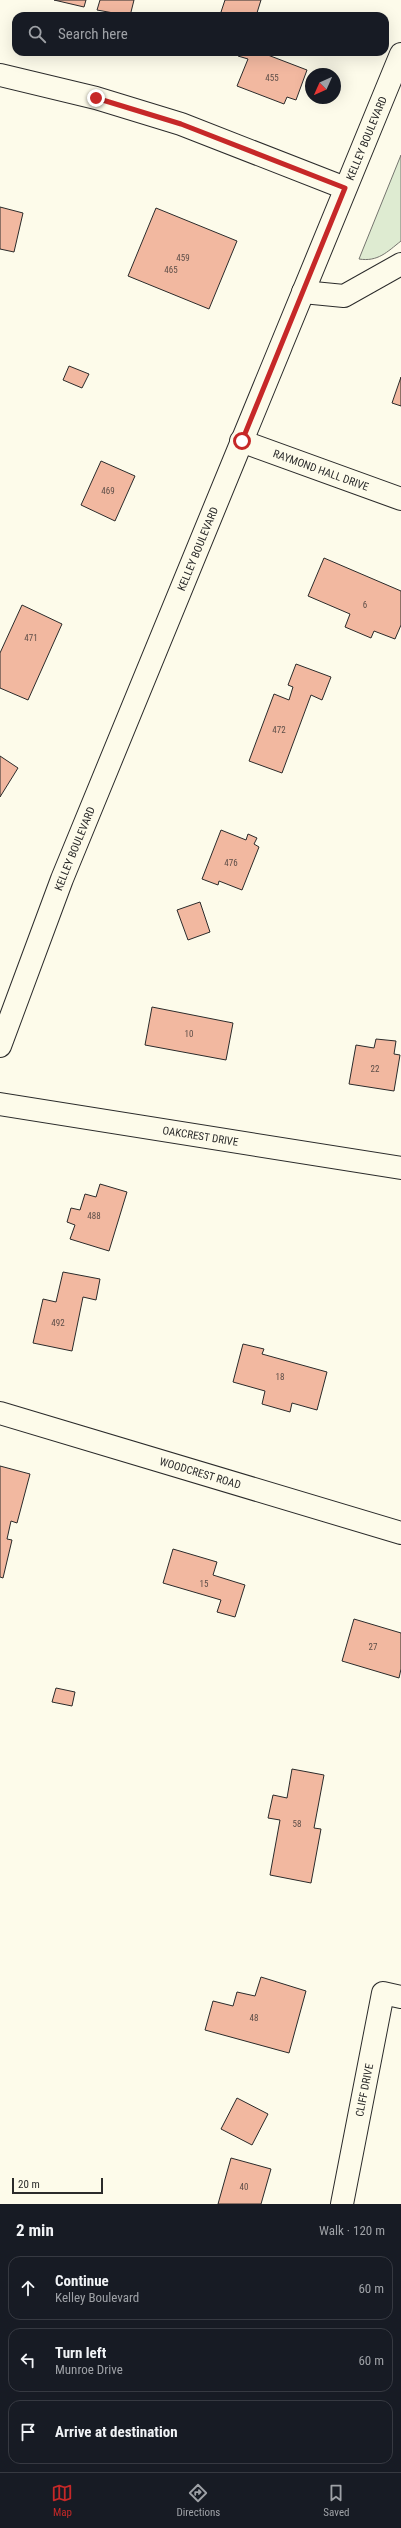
<!DOCTYPE html>
<meta charset="utf-8">
<style>
body{margin:0;font-family:"Roboto Condensed",sans-serif;background:#20242c;color:#f1f3f6}
.compass{position:absolute;left:305px;top:68px;width:36px;height:36px;border-radius:50%;background:#171b24;box-shadow:0 4px 16px #0002;rotate:225deg}
.scale{position:absolute;left:12px;bottom:10px;width:91px;box-sizing:border-box;padding-left:4px;border:2px solid #2b2b2b;border-top:0;font-size:11px;line-height:14px;white-space:nowrap;color:#2b2b2b;-webkit-text-stroke:3px #fdfbea;paint-order:stroke}
.stop{position:absolute;width:12px;height:12px;margin:-9px;border:3px solid #c62828;border-radius:50%;background:#fff}
.stop.end{background:#c62828;border-color:#fff;box-shadow:0 1px 4px #0008}
.list{margin:0;padding:0;list-style:none}
h2{display:flex;justify-content:space-between;align-items:center;height:52px;margin:0;padding:0 16px;font-size:17px}
h2 small{font-size:13px;font-weight:400;color:#9ea1a6}
.list li{display:grid;grid-template-columns:26px 1fr auto;gap:12px;align-items:center;box-sizing:border-box;height:64px;margin:0 8px 8px;padding:0 8px;border:1px solid #363941;border-radius:12px}
.list b{display:block;font-size:15px;white-space:nowrap}
.list p{margin:0;font-size:13px;white-space:nowrap;color:#9ea1a6}
.list em{font-size:13px;font-style:normal;color:#9ea1a6}
.icon{flex:none;width:22px;height:22px;fill:none;stroke:currentColor;stroke-width:2;stroke-linecap:round;stroke-linejoin:round}
.map{position:relative;flex:none;width:401px;height:2204px;overflow:hidden}
.search{position:absolute;background:#171b24;box-shadow:0 4px 16px #0002;left:12px;right:12px;top:12px;height:44px;display:flex;align-items:center;gap:10px;box-sizing:border-box;padding:0 14px;border-radius:12px;color:#9ea1a6;font-size:15px}
.sheet{height:268px;background:#171b24}
nav{display:flex;justify-content:space-around;align-items:center;box-sizing:border-box;height:56px;border-top:1px solid #363941;background:#171b24;font-size:11px;color:#9ea1a6}
nav a{display:grid;justify-items:center;gap:2px}
nav .on{color:#c62828}
.map>svg:first-child{display:block}
.green{fill:#deebd1;stroke:#74746e}
.building{fill:#f2b8a0;stroke:#2b2b2b}
.lines{fill:none;stroke-linecap:round;stroke-linejoin:round}
.street-casing{stroke:#2b2b2b;stroke-width:24}
.secondary-casing{stroke:#2b2b2b;stroke-width:24}
.street{stroke:#fdfbea;stroke-width:22}
.secondary{stroke:#fdfbea;stroke-width:22}
.route{stroke:#c62828;stroke-width:5}
.labels{text-anchor:middle;dominant-baseline:central;stroke-width:3;stroke-linejoin:round;paint-order:stroke}
.number-label{font-size:9px;fill:#5d4e48}
.street-label{font-size:11px;fill:#2b2b2b;stroke:#fdfbea}
</style>
<div class="map">
<svg width="401" height="2204" viewBox="0 0 401 2204">
<rect width="100%" height="100%" fill="#fdfbea"/>
<path class="green" d="M401,155V241C387,252 378,262 359,259Z"/>
<path class="building" d="M54,0H86L84,7Z
M100,0H134L130,16L97,10Z
M225,0H261L256,16H232L221,12Z
M239,52H260L307,70L296,100L287,97L284,104L237,86L248,59L238,56Z
M0,207L23,213L14,252L0,249Z
M156,208L237,241L209,309L128,276Z
M69,366L89,374L82,388L63,380Z
M401,377V406L392,403Z
M101,461L135,476L115,521L81,505Z
M324,558L401,591V625L395,639L374,631L371,638L345,627L350,614L308,596Z
M22,605L62,624L28,700L0,688V653Z
M296,664L331,677L322,700L311,695L282,773L249,761L274,694L289,700L293,687L288,685Z
M0,756L18,768L0,797Z
M221,830L246,840L248,834L257,838L254,844L259,847L242,890L219,881L218,885L202,879Z
M200,902L210,932L188,940L177,910Z
M152,1007L233,1023L226,1060L145,1045Z
M376,1039L396,1041L394,1054L400,1055L394,1091L349,1084L356,1045L374,1048Z
M100,1184L127,1192L109,1251L70,1239L75,1225L67,1222L71,1208L80,1210L85,1194L96,1197Z
M63,1272L100,1279L96,1300L83,1297L72,1351L33,1343L43,1299L56,1302Z
M243,1344L264,1349L262,1354L327,1372L317,1410L292,1403L290,1412L262,1404L265,1391L233,1382Z
M0,1466L30,1474L17,1523L11,1521L7,1539L12,1540L3,1578L0,1577Z
M173,1549L217,1562L213,1575L245,1585L235,1617L217,1612L221,1600L163,1583Z
M354,1619L401,1633V1669L399,1678L342,1661Z
M56,1688L75,1692L72,1706L52,1702Z
M292,1769L324,1775L314,1828L321,1829L311,1883L270,1875L280,1820L268,1818L273,1795L287,1798Z
M261,1977L306,1991L289,2053L205,2030L213,2001L233,2006L237,1992L255,1996Z
M237,2098L268,2114L252,2145L221,2129Z
M231,2158L271,2169L261,2204H218Z"/>
<g class="lines">
<g class="street-casing">
<g id="street">
<path d="M0,75L96,98L181,124L345,188"/>
<path d="M303,292L344,296L401,264"/>
<path id="s1" d="M241,441L401,499"/>
<path id="s2" d="M0,1104L401,1168"/>
<path id="s3" d="M0,1413L401,1533"/>
<path id="s4" d="M342,2204L383,1993L401,1997"/>
</g>
</g>
<g class="secondary-casing">
<g id="secondary">
<path id="s5" d="M0,1046L62,879L401,54"/>
</g>
</g>
<use href="#street" class="street"/>
<use href="#secondary" class="secondary"/>
</g>
<g class="lines">
<path class="route" d="M96,98L181,124L345,188L242,441"/>
</g>
<g class="labels">
<g class="number-label">
<text x="272" y="78">455</text>
<text x="183" y="258">459</text>
<text x="171" y="270">465</text>
<text x="108" y="491">469</text>
<text x="365" y="605">6</text>
<text x="31" y="638">471</text>
<text x="279" y="730">472</text>
<text x="231" y="863">476</text>
<text x="189" y="1034">10</text>
<text x="375" y="1069">22</text>
<text x="94" y="1216">488</text>
<text x="58" y="1323">492</text>
<text x="280" y="1377">18</text>
<text x="204" y="1584">15</text>
<text x="373" y="1647">27</text>
<text x="297" y="1824">58</text>
<text x="254" y="2018">48</text>
<text x="244" y="2187">40</text>
</g>
<g class="street-label">
<text stroke="none"><textPath href="#s5" startOffset="979">KELLEY BOULEVARD</textPath></text>
<text stroke="none"><textPath href="#s1" startOffset="85">RAYMOND HALL DRIVE</textPath></text>
<text stroke="none"><textPath href="#s5" startOffset="535">KELLEY BOULEVARD</textPath></text>
<text stroke="none"><textPath href="#s5" startOffset="211">KELLEY BOULEVARD</textPath></text>
<text stroke="none"><textPath href="#s2" startOffset="203">OAKCREST DRIVE</textPath></text>
<text stroke="none"><textPath href="#s3" startOffset="209">WOODCREST ROAD</textPath></text>
<text stroke="none"><textPath href="#s4" startOffset="116">CLIFF DRIVE</textPath></text>
</g>
</g>
</svg>
<svg class="compass" viewBox="-18 -18 36 36"><path d="M0-13l5 13h-10z" fill="#e53935"/><path d="M0 13l5-13h-10z" fill="#9ea1a6"/></svg>
<div class="scale">20 m</div>
<div class="stop" style="left:242px;top:441px"></div>
<div class="stop end" style="left:96px;top:98px"></div>
<div class="search"><svg class="icon" aria-label="search" viewBox="0 0 24 24"><circle cx="10" cy="10" r="6"/><path d="M15 15l6 6"/></svg>Search here</div>
</div>
<section class="sheet">
<h2>2 min<small>Walk · 120 m</small></h2>
<ul class="list">
<li><svg class="icon" aria-label="ahead" viewBox="0 0 24 24"><path d="M12 20V5M6 11l6-6 6 6"/></svg><div><b>Continue</b><p>Kelley Boulevard</p></div><em>60 m</em></li>
<li><svg class="icon" aria-label="left" viewBox="0 0 24 24"><path d="M17 20v-9H6M10 6l-5 5 5 5"/></svg><div><b>Turn left</b><p>Munroe Drive</p></div><em>60 m</em></li>
<li><svg class="icon" aria-label="arrive" viewBox="0 0 24 24"><path d="M6 21V4h12l-3 4 3 4H6"/></svg><div><b>Arrive at destination</b></div></li>
</ul>
</section>
<nav>
<a class="on"><svg class="icon" aria-label="map" viewBox="0 0 24 24"><path d="M3 6l6-2 6 2 6-2v14l-6 2-6-2-6 2zM9 4v14M15 6v14"/></svg>Map</a>
<a><svg class="icon" aria-label="directions" viewBox="0 0 24 24"><path d="M12 3l9 9-9 9-9-9zM9 14v-3h6M13 9l2 2-2 2"/></svg>Directions</a>
<a><svg class="icon" aria-label="saved" viewBox="0 0 24 24"><path d="M7 4h10v16l-5-4-5 4z"/></svg>Saved</a>
</nav>
